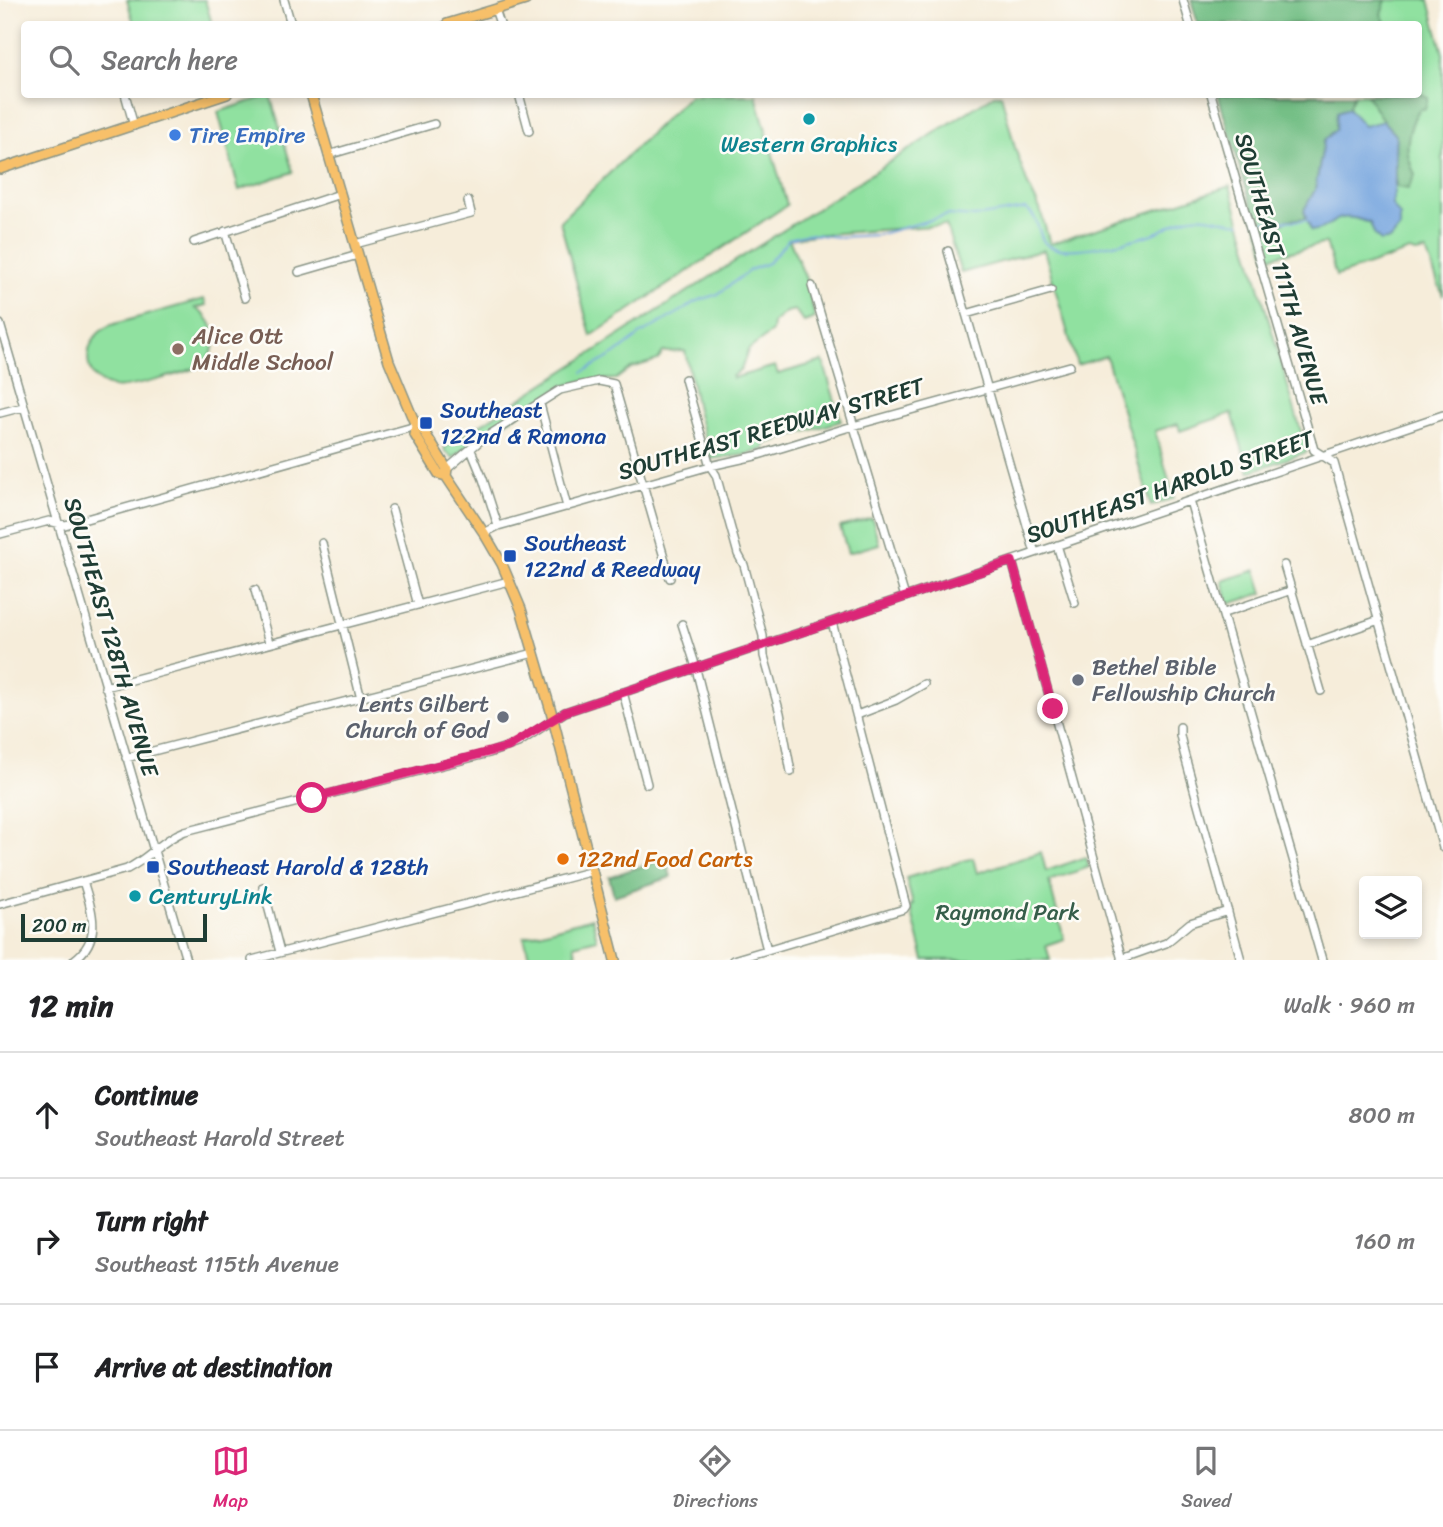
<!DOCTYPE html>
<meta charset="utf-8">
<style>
body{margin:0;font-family:Sriracha,sans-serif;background:#f6f6f6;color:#202124}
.controls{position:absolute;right:21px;bottom:21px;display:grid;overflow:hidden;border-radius:7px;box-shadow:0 4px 10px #0003}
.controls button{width:63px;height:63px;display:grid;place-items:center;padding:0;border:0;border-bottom:2px solid #e0e0e0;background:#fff;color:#202124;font:35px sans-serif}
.scale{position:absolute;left:21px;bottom:18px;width:186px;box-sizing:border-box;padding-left:7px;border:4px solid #1f3d34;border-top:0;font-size:19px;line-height:24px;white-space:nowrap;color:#1f3d34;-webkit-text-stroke:5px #fdfcf7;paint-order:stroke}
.stop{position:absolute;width:21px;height:21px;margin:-16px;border:5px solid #db2777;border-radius:50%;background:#fff}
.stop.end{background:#db2777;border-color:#fff;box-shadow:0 2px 7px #0008}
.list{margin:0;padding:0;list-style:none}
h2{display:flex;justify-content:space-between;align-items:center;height:91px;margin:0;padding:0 28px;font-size:30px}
h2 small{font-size:23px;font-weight:400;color:#757577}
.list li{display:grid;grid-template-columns:46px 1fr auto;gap:21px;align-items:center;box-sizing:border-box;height:126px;padding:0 28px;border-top:2px solid #e0e0e0}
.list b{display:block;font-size:26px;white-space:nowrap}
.list p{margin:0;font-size:23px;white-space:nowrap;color:#757577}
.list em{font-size:23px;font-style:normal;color:#757577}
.icon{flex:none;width:38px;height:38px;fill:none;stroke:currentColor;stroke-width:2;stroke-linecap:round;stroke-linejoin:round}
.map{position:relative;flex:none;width:1443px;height:960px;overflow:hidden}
.search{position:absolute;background:#fff;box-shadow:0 4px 10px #0003;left:21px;right:21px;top:21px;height:77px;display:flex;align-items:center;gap:18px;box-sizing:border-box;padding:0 24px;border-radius:7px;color:#757577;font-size:26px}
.sheet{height:469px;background:#fff}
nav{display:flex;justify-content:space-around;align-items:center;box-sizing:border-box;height:98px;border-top:2px solid #e0e0e0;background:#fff;font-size:19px;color:#757577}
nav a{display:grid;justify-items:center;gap:4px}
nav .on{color:#db2777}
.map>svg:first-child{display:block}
.green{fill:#90e1a0;stroke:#588f6a;stroke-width:2}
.forest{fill:#74bf86;stroke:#4a7e5d;stroke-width:2}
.water{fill:#74a4de;stroke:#4a7089;stroke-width:2}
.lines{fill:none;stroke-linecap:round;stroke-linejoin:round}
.stream{stroke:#74a4de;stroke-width:2}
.minor-casing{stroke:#8a9587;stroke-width:10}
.major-casing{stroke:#8a9587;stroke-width:12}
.minor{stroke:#fff;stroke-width:7}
.major{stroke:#f7c06b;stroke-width:9}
.route{stroke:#db2777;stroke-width:9}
.culture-dot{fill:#0f9aa8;stroke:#fdfcf7;stroke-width:2.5}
.shop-dot{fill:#3f7fe0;stroke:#fdfcf7;stroke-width:2.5}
.education-dot{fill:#8d6e63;stroke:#fdfcf7;stroke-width:2.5}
.transit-dot{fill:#1a4fb4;stroke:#fdfcf7;stroke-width:2.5}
.worship-dot{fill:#6b7280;stroke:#fdfcf7;stroke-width:2.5}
.food-dot{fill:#e8710a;stroke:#fdfcf7;stroke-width:2.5}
.labels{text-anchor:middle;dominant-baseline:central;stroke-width:5;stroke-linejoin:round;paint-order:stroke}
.shop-label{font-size:23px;fill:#366cbe;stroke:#fdfcf7;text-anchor:start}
.culture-label{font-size:23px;fill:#0d838f;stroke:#fdfcf7}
.street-label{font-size:23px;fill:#1f3d34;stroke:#fdfcf7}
.education-label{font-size:23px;fill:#785e54;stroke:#fdfcf7;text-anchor:start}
.transit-label{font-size:23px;fill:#164399;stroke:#fdfcf7;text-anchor:start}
.worship-label{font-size:23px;fill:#5b616d;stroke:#fdfcf7;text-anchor:start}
.food-label{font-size:23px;fill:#c56008;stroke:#fdfcf7;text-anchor:start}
.park-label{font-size:23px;fill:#365e4a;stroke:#fdfcf7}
</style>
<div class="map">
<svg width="1443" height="960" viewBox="0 0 1443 960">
<rect width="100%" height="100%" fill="#fdfcf7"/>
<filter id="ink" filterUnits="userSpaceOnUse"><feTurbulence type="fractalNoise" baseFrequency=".0143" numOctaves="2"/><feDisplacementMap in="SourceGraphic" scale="14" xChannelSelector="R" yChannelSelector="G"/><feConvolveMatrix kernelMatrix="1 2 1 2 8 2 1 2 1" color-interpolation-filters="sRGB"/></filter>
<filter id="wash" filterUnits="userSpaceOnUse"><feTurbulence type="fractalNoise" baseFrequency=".00686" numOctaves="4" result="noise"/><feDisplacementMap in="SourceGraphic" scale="28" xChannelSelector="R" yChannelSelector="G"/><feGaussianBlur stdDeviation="1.57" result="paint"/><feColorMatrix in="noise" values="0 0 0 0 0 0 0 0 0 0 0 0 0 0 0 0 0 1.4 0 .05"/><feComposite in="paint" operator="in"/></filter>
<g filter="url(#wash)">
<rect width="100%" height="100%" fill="#f6edda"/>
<path class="green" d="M127,0H205L212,24H134Z
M1192,0H1429L1443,54V296L1426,251L1416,253L1410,251L1336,276L1326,243L1267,258L1220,95L1418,94V24H1199Z
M1001,94L1015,148L1028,185L1040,209L1050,244L1230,186L1307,452L1249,472L1232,413L1180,431L1178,424L1155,431L1174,498L1151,506L1106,356L1077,365L1044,250L961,273L946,225L813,235L789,239L806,279L815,318L804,322L795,310L786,312L773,323L772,332L748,350L741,370L732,376L733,378L775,366L778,374L823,361L841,421L765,444V449L745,455L711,459L698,414L685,351L663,352L658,360L631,368L616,379L582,381L561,387L467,447L453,458L445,451L444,448L994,95Z
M270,95L293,172L239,190L218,112Z
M690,95H756L787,205L591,336L560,221Z
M204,299L206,305L195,308C217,321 222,347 202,365C188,372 124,391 111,387C78,378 83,336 111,325Z
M872,518L879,544L848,553L840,527Z
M1256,570L1263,593L1229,604L1222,581Z
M1041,852L1046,871L1086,857L1089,867L1049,881L1064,939L1046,945L1050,960H924L910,906L913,905L906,878L973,858L977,873Z
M592,918L597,939L574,945L578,960H530L524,937Z"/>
<path class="forest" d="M1191,0H1386L1381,14L1386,24H1198Z
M1419,92L1428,98L1425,109H1420C1412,118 1406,141 1408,153C1409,160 1412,168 1415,175L1408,189L1396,187C1397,169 1394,153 1396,135L1383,121L1367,95L1418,94Z
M1218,95H1354L1348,108L1337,112L1336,129L1324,141L1315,190L1304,210L1307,218L1288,220L1269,231L1256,221Z
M666,858L671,877L614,896L609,877Z"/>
<path class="water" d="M1348,108L1364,126L1383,121L1396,135C1393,160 1398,181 1392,205L1400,216V228L1391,239L1381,241L1375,236L1370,223C1361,220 1351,216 1342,218C1330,220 1330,229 1311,231L1304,210L1315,190L1324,141L1336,129L1337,112Z"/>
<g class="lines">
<path class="stream" d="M1255,222L1310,220
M583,372L615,354L641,334L685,309L694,302L718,294L750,270L768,263L789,239L808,234L839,237L877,235L948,215L974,217L1025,209C1042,216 1036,242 1051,247C1071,255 1132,241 1153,234C1164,230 1176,221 1187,218C1204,213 1224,222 1241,223"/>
</g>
</g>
<g filter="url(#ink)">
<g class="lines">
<g class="minor-casing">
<path id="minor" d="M284,0L291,24
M1183,0L1190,24
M495,9L500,24
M125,94L134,126
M519,94L529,131
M1211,94L1314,450L1334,463L1443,848
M328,155L434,124
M225,231L245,298
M194,242L340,194
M355,244L471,213L468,201
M948,251L1035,553
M299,272L358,255
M812,286L905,597
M966,314L1051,290
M0,324L186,960
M685,379L710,466L716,475L738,554L744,565L763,636L764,656L780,713L791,772
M540,404L567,507
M0,413L23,407
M471,450L483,479L498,526
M447,469L481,440L560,390L599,381L614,384L670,578
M1190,501L1322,960
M392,509L418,605
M484,533L498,526L710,466L755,456L853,426L1070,366
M0,534L49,521L65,525L416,426
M322,543L361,699
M1057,545L1075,603
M1012,561L1122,960
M1284,565L1321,691
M255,590L269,643
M1224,613L1292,590
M682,624L694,661L767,950
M1307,645L1379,620
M105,687L509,581
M623,692L647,784
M857,715L896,700L924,684
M1180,727V735L1184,753L1241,960
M126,758L534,653
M263,887L280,952
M0,904L127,869C149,858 163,839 185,831L489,753L518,743L565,712L1443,415
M1121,959L1166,943L1190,923L1228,911
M74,960C103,939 92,910 83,881
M252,960L593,871
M733,960L904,909L906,906L832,622"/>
</g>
<g class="major-casing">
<path id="major" d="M447,24L526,0
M311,94L389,361L416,426L415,435L439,474L446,476L484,533L502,564L521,609L551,711L615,960
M0,169L227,94
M416,426L423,430L447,469L446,476"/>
</g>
<use href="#minor" class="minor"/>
<use href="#major" class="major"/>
</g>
</g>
<g class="lines" filter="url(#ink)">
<path class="route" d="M312,798L508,747L565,712L1012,561L1053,709"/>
</g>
<g class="culture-dot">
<circle cx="809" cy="119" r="7"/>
<circle cx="135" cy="896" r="7"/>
</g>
<circle class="shop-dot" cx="175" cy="135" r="7"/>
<circle class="education-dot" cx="178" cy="349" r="7"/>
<g class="transit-dot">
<rect x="419" y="416" width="14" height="14" rx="3.5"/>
<rect x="503" y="549" width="14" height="14" rx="3.5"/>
<rect x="146" y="860" width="14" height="14" rx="3.5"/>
</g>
<g class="worship-dot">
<circle cx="1078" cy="680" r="7"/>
<circle cx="503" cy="717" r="7"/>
</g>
<circle class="food-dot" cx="563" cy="859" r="7"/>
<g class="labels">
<g class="shop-label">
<text x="189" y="135">Tire Empire</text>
</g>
<g class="culture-label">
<text x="809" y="144">Western Graphics</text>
<text x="149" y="896" text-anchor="start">CenturyLink</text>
</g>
<g class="street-label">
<text transform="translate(1281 269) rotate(74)">SOUTHEAST 111TH AVENUE</text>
<text transform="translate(771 429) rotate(-16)">SOUTHEAST REEDWAY STREET</text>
<text transform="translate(1170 487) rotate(-19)">SOUTHEAST HAROLD STREET</text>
<text transform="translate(111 637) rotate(74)">SOUTHEAST 128TH AVENUE</text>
</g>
<g class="education-label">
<text x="192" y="336">Alice Ott<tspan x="192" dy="26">Middle School</tspan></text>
</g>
<g class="transit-label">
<text x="440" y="410">Southeast<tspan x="440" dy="26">122nd &amp; Ramona</tspan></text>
<text x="524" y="543">Southeast<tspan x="524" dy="26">122nd &amp; Reedway</tspan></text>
<text x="167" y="867">Southeast Harold &amp; 128th</text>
</g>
<g class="worship-label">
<text x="1092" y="667">Bethel Bible<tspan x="1092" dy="26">Fellowship Church</tspan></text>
<text x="489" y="704" text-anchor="end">Lents Gilbert<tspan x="489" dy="26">Church of God</tspan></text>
</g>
<g class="food-label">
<text x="577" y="859">122nd Food Carts</text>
</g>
<g class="park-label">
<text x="1008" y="912">Raymond Park</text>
</g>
</g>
</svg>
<div class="controls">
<button><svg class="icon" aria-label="layers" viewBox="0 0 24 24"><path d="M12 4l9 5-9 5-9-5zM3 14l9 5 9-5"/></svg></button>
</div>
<div class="scale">200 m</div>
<div class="stop" style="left:312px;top:798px"></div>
<div class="stop end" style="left:1053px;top:709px"></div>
<div class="search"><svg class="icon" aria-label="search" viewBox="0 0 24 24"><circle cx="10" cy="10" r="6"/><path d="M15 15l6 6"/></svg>Search here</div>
</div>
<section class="sheet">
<h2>12 min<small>Walk · 960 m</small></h2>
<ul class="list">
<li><svg class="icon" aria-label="ahead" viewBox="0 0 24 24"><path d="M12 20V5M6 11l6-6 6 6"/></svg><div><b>Continue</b><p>Southeast Harold Street</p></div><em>800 m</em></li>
<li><svg class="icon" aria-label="right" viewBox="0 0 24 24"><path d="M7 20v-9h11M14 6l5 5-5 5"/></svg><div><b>Turn right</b><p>Southeast 115th Avenue</p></div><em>160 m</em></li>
<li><svg class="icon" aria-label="arrive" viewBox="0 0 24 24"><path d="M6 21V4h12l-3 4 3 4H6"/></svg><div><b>Arrive at destination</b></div></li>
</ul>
</section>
<nav>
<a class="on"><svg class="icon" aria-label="map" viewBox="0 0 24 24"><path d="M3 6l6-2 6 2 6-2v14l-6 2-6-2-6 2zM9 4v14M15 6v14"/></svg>Map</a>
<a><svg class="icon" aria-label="directions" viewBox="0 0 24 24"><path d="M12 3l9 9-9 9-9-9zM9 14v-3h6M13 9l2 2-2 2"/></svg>Directions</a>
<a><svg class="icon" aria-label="saved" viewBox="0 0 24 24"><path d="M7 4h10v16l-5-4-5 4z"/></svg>Saved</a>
</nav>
